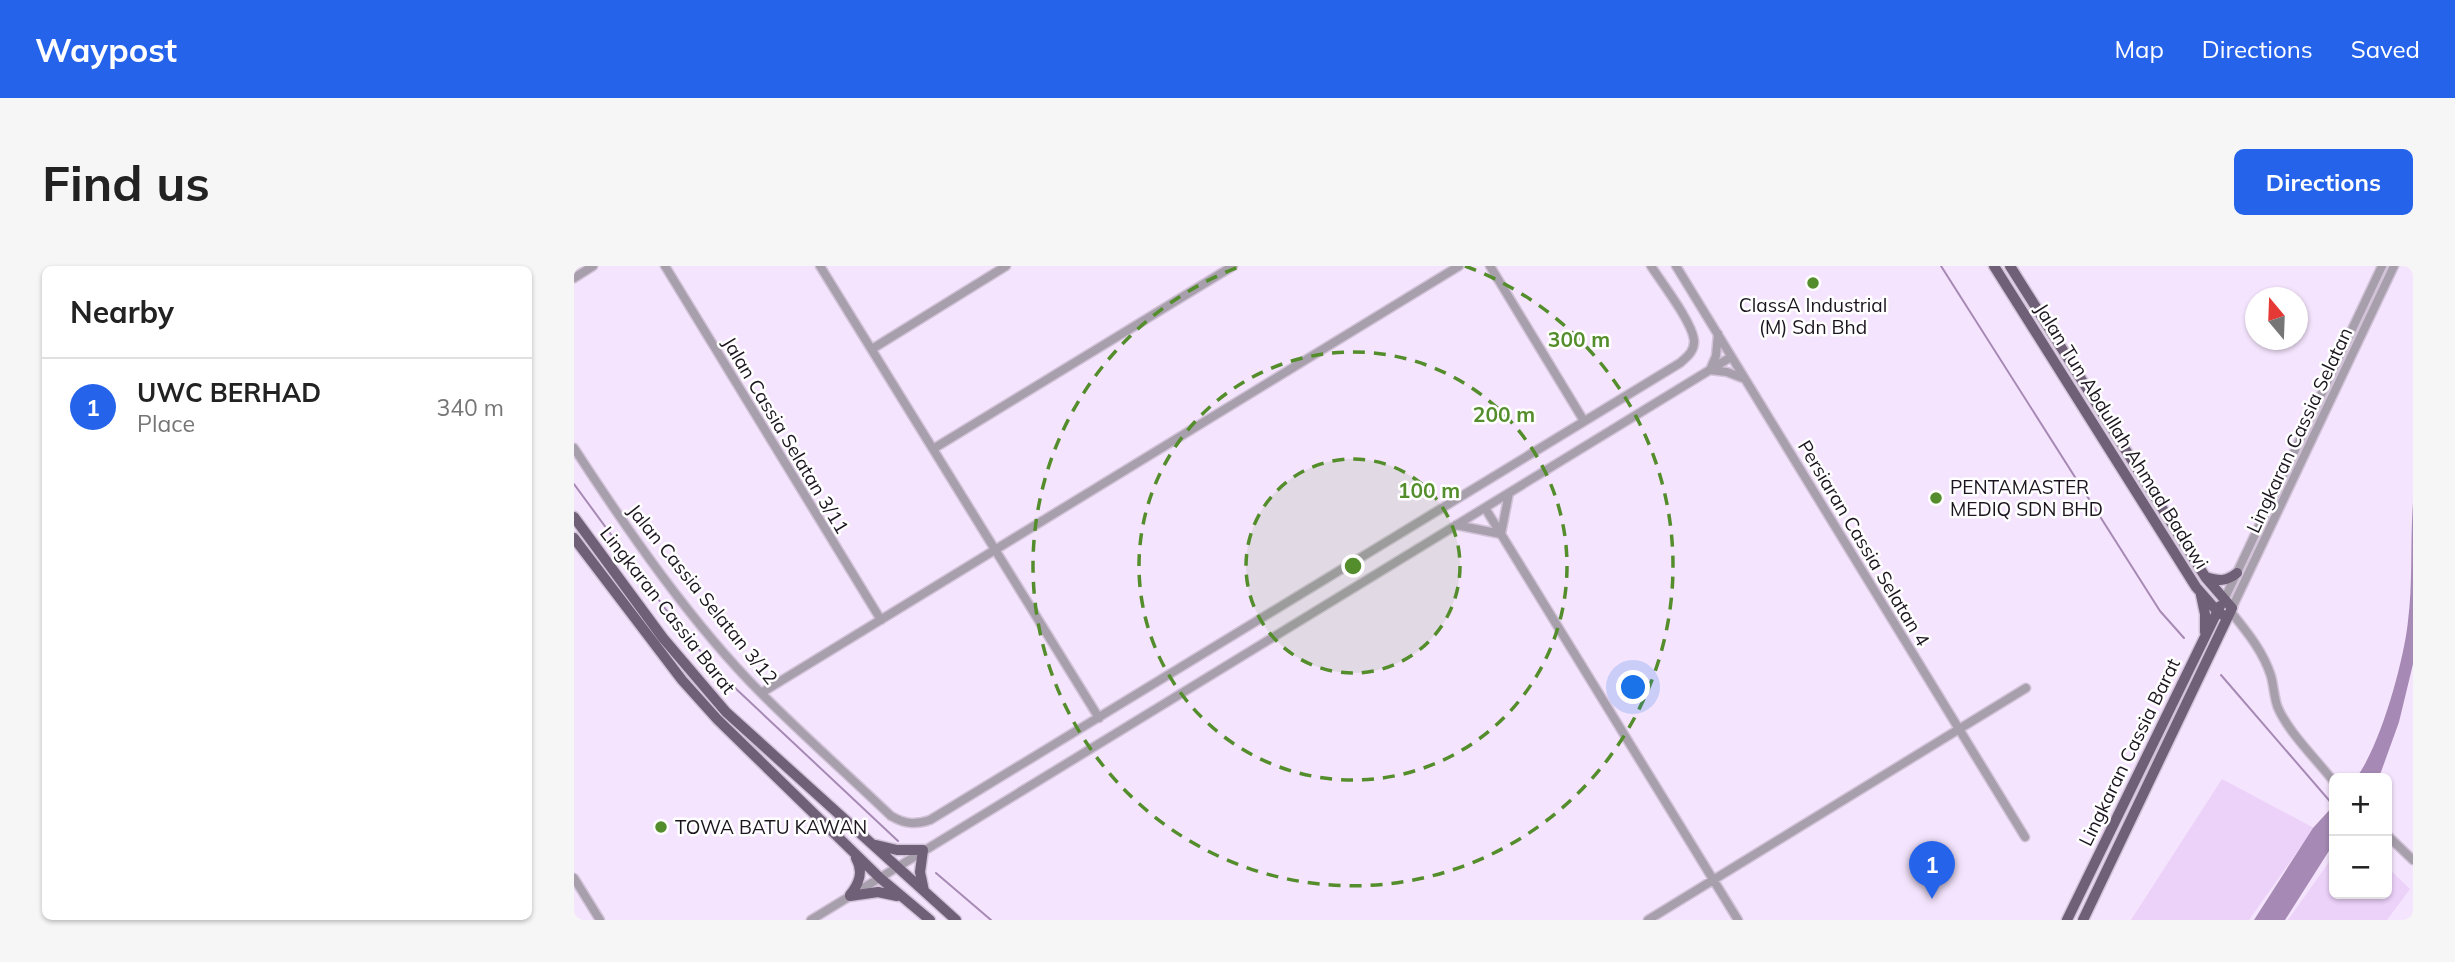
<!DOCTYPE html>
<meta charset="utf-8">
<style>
body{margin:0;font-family:Mulish,sans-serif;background:#f6f6f6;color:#222}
.controls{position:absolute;right:21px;bottom:21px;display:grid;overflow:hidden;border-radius:10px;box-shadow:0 2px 5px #0004}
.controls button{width:63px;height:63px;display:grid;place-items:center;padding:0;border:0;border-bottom:2px solid #e0e0e0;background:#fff;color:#222;font:35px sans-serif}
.compass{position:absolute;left:1671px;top:21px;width:63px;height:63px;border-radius:50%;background:#fff;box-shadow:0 2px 5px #0004;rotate:341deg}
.you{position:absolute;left:1060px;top:422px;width:24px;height:24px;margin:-18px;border:5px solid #fff;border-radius:50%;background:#1a73e8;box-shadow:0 0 0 10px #1a73e833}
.badge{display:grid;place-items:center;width:46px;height:46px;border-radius:50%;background:#2563eb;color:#fff;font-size:23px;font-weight:700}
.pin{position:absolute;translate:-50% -58px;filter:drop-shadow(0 2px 4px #0008)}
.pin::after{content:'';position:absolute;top:37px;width:24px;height:21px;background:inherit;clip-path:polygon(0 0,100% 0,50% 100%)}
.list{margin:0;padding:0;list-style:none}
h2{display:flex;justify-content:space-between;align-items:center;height:91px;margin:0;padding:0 28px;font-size:30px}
h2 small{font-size:23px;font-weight:400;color:#767676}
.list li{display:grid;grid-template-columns:46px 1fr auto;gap:21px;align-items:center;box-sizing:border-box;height:98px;padding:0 28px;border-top:2px solid #e0e0e0}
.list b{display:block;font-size:26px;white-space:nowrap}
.list p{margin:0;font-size:23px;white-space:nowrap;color:#767676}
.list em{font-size:23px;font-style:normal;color:#767676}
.map{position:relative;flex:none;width:1839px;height:654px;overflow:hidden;border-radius:10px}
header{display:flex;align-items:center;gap:42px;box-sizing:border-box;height:98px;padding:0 35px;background:#2563eb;color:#fff}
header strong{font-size:33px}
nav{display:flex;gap:38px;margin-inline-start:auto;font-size:24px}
.intro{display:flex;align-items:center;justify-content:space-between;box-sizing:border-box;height:168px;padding:0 42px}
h1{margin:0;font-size:49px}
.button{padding:18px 32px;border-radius:10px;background:#2563eb;color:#fff;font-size:24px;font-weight:700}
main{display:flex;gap:42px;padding:0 42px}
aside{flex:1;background:#fff;border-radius:10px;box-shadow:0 2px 5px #0004}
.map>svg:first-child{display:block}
.green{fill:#ecd1f9}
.water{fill:#a689b4}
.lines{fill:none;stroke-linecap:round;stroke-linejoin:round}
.stream{stroke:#a689b4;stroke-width:2}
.minor-casing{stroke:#d2c3d9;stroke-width:11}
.major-casing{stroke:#d2c3d9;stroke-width:13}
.minor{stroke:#a89fac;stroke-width:8}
.major{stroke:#706077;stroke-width:10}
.ring{fill:none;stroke:#548e2c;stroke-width:3.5;stroke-dasharray:12 9}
.poi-dot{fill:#548e2c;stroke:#fff;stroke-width:2.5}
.labels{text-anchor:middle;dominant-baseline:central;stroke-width:5;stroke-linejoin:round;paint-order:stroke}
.poi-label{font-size:19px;fill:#1c151f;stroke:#fff;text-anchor:start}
.street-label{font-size:19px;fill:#1c151f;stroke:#fff}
.centre{fill:#548e2c;stroke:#fff;stroke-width:3.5}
.ring-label{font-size:21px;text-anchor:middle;font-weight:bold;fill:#548e2c;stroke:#fff;stroke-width:5;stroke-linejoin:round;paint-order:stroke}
</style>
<header>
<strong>Waypost</strong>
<nav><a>Map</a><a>Directions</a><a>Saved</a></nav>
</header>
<div class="intro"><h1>Find us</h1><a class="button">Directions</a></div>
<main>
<aside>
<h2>Nearby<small></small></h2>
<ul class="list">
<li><span class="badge">1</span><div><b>UWC BERHAD</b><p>Place</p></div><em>340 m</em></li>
</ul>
</aside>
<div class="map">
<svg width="1839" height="654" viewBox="0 0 1839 654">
<rect width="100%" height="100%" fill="#f5e4fd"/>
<path class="green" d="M1648,513L1740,562L1675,654H1557Z
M1760,589V628H1813V601L1836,623L1813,654H1714Z"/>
<path class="water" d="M1839,237V398L1825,456L1807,506L1803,512H1782C1806,481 1830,395 1834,355C1839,317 1836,276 1839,237Z
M1760,539V577L1711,654H1680L1739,562Z"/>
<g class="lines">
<path class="stream" d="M1367,0L1586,345L1610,372
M0,218L93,345L143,405L324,575
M1647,409L1760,540
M362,607L417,654"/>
<g class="minor-casing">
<path id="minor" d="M91,0L307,354
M246,0L525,452
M916,0L1010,155
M1102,0L1451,571
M0,12L19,0
M1144,68L1142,90L1136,104L1153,106L1171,113
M298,83L432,0
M0,182C54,265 118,358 188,428C230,470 274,509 317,550C331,558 341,559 356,554L1106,97C1113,91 1121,85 1120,74C1118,56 1088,17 1077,0
M359,183L659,0
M911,242L1164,654
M882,259L927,268L935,227
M1650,334L1808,0
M1658,342L1820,0
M1657,346C1673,366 1689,385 1697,410C1700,421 1700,432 1704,442C1715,467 1743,494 1760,516
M187,427L885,0
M1813,569L1839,594
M0,612L26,654
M237,654L1157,91
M1074,654L1452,422"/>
</g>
<g class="major-casing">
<path id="major" d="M1420,0L1622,321L1643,345L1653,352
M1436,0L1632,312L1658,342L1509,654
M0,251L89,372L152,446L382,654
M0,272L108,414L143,453L306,612L356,654
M1632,311C1644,315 1652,316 1663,307
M1627,329L1631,348V366
M302,579L323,584H349L346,606L350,625
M276,629C285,618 290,606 282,592
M276,630L304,626L323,630
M1493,654L1646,340"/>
</g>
<use href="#minor" class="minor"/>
<use href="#major" class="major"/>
</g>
<circle cx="779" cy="300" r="107" fill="#548e2c" fill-opacity=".12"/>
<g class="ring">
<circle cx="779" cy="300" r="107"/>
<circle cx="779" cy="300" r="214"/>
<path d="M891 0A320 320 0 1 1 667 0"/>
</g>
<g class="poi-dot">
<circle cx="1239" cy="17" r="7"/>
<circle cx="1362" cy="232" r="7"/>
<circle cx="87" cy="561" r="7"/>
</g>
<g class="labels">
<g class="poi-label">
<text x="1239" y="39" text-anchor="middle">ClassA Industrial<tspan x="1239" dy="22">(M) Sdn Bhd</tspan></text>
<text x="1376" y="221">PENTAMASTER<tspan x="1376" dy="22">MEDIQ SDN BHD</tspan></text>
<text x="101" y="561">TOWA BATU KAWAN</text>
</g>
<g class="street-label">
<text transform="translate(1725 164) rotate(-65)">Lingkaran Cassia Selatan</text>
<text transform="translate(212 169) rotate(59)">Jalan Cassia Selatan 3/11</text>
<text transform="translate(1548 170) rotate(58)">Jalan Tun Abdullah Ahmad Badawi</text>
<text transform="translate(1290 277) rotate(59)">Persiaran Cassia Selatan 4</text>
<text transform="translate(129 328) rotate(51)">Jalan Cassia Selatan 3/12</text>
<text transform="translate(94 344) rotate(52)">Lingkaran Cassia Barat</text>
<text transform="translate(1555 486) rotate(-64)">Lingkaran Cassia Barat</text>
</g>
</g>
<circle cx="779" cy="300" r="10" class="centre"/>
<g class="ring-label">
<text x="1005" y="81">300 m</text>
<text x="930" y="156">200 m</text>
<text x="855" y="232">100 m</text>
</g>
</svg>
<div class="controls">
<button>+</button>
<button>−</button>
</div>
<svg class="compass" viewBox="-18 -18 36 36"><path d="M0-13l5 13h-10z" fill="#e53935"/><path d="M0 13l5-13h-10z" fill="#767676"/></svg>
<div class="you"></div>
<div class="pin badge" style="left:1358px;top:633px">1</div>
</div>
</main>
